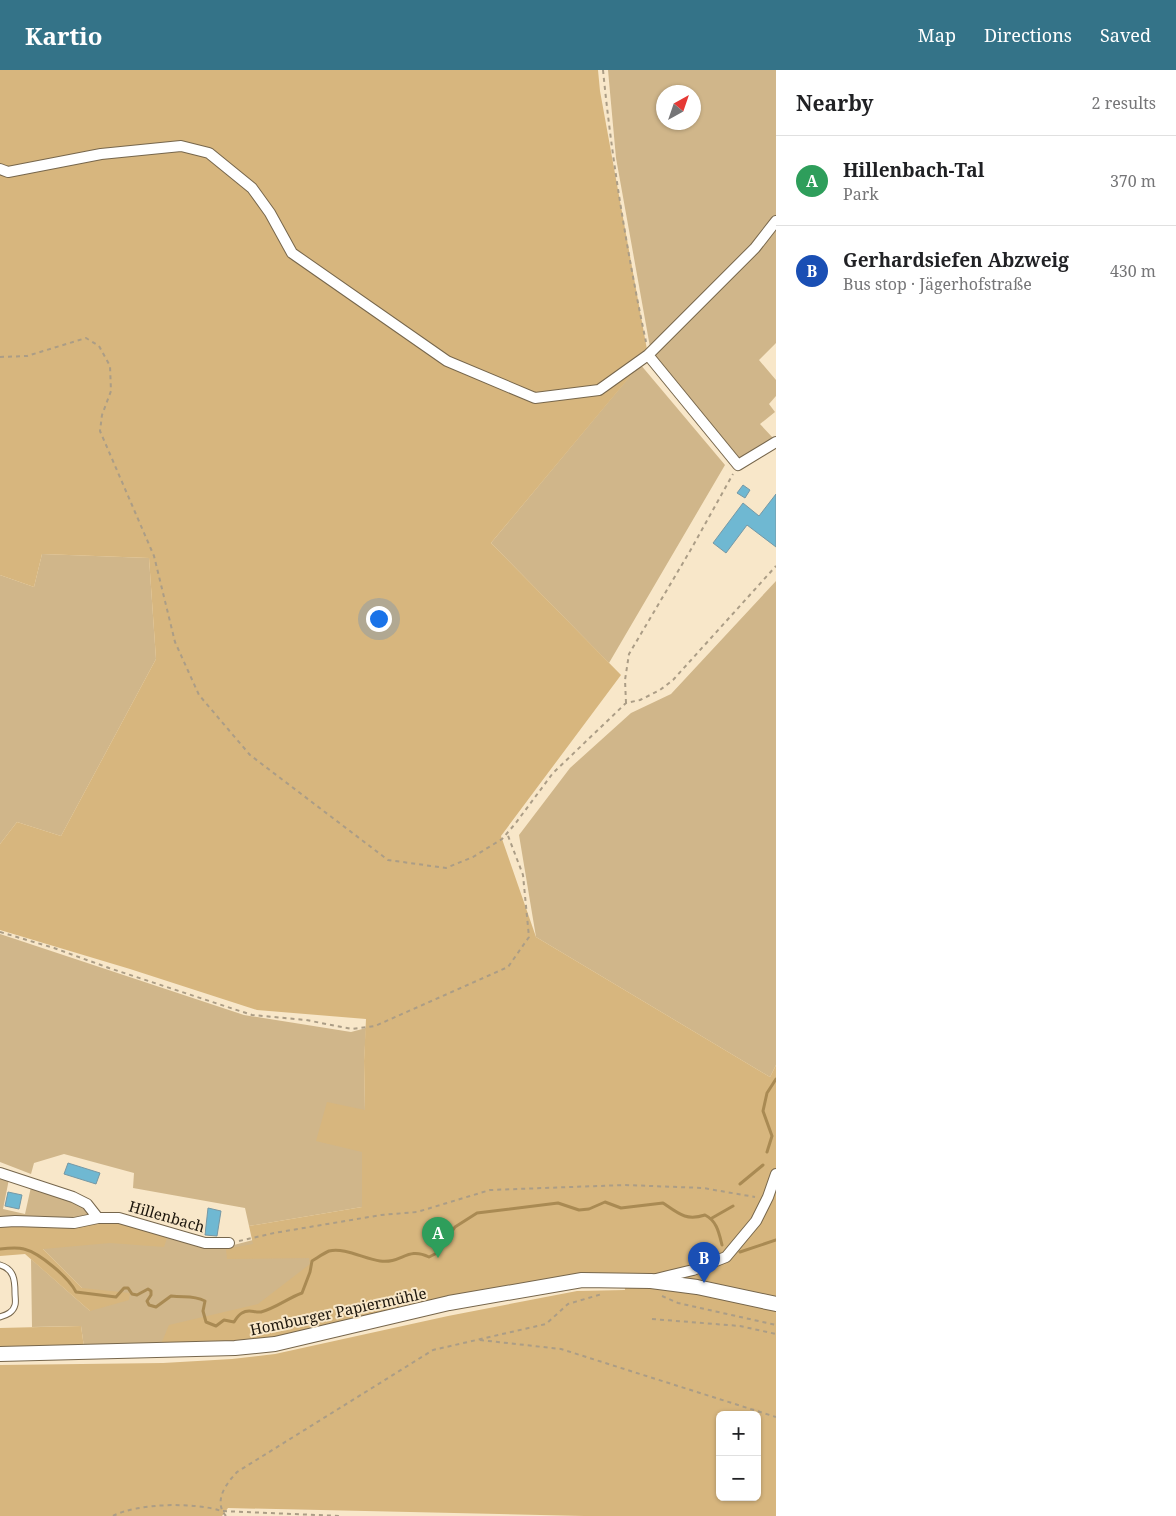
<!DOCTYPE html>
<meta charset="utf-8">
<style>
body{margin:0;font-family:"Noto Serif",serif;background:#f2f2f2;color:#202124}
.controls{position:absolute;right:15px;bottom:15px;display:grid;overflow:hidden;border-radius:8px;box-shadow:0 1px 4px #0004}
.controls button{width:45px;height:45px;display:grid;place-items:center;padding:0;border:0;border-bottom:1px solid #e0e0e0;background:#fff;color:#202124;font:25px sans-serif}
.compass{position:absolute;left:656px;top:15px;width:45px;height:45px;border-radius:50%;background:#fff;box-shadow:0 1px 4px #0004;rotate:40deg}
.you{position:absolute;left:378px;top:548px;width:18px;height:18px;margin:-12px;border:4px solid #fff;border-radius:50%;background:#1a73e8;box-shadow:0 0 0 8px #1a73e833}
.badge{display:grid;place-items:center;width:32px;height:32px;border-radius:50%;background:#347388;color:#fff;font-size:16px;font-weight:700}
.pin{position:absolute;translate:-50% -41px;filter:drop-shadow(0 1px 2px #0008)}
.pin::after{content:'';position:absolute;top:26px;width:18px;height:15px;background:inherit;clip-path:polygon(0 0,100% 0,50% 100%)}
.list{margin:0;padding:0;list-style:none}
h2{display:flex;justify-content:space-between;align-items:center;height:65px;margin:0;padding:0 20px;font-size:21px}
h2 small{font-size:16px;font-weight:400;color:#757577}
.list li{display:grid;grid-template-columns:32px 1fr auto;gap:15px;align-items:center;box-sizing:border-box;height:90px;padding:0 20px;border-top:1px solid #e0e0e0}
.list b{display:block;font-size:19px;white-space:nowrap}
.list p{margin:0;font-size:16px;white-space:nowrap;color:#757577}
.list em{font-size:16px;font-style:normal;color:#757577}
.map{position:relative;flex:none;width:776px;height:1446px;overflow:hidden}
header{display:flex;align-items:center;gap:30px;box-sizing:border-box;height:70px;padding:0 25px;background:#347388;color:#fff}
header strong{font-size:24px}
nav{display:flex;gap:28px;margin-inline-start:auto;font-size:18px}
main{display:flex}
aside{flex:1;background:#fff}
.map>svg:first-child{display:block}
.green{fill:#d0b68a;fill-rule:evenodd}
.forest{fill:#d7b67e;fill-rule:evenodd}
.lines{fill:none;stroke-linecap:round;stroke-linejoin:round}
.stream{stroke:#a98a53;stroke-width:3}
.building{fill:#6fb8d2;stroke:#7698a5}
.service-casing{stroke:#76664c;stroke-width:7}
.minor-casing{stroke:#76664c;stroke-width:12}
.secondary-casing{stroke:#76664c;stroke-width:16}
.path{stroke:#ab9d86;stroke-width:2;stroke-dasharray:4 4;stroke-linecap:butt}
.service{stroke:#fff;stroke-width:5}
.minor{stroke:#fff;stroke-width:10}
.secondary{stroke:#fff;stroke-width:14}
.labels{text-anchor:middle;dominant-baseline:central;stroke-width:4;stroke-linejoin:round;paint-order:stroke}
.street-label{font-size:15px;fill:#1e170d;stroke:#f8e7c9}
</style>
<header>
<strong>Kartio</strong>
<nav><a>Map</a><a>Directions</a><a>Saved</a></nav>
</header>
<main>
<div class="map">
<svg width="776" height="1446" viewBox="0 0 776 1446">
<rect width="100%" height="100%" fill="#f8e7c9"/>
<path class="green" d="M608,0H776V146L751,177L650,277L616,88ZM664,22H694V52H664Z
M776,158V273L759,290L776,310V326L769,334L775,342L760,354L773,368L737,392L654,285Z
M640,294L725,395L609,593L491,473Z
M42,484L149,488L156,589L61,766L17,752L0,774V505L34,517Z
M776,511V995L770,1007L536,867L519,765L570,698L631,643L671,624Z
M0,864L244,945L351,962L366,958L364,991L365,1041L362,1082V1137L249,1156L245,1138L133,1118L134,1103L64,1084L34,1093L31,1104L0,1092Z
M0,1106L9,1109L3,1139L25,1144L31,1117L84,1137L89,1146L74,1151L0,1149Z
M97,1148L230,1176L253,1170L647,1200L197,1275L84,1277L81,1256L32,1257L31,1189L90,1241L82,1218L42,1178Z"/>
<path class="forest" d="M0,0H598L600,21L648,285L491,473L621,605L501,766L536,867L770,1007L776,995V1446H584L228,1438L222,1446H0V1295L163,1293L232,1289L275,1284L448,1246L577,1221L625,1220L624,1206L275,1270L161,1274L169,1255L258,1234L310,1194L309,1188L227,1189L226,1179L253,1174L249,1156L362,1137V1082L316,1071L327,1032L365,1040L364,991L366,949L257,940L130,899L0,860V774L17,752L61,766L156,589L149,488L42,484L34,517L0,505ZM720,1345H757V1427H720Z
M100,1152L122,1153L168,1165L164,1177L110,1173L43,1179L82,1218L130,1223L129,1230L90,1241L25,1184L0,1186V1157Z
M81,1256L84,1277L0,1278V1258Z"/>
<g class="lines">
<path class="stream" d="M767,1082L772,1066L763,1041L767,1023L776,1009
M740,1114L763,1095
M712,1148L733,1136
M0,1179C8,1178 17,1177 24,1179C40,1183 69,1208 76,1222L116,1227L124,1218H128L132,1224L137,1225L148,1219L151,1221V1225L147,1231L149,1235L156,1237L171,1226C185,1228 192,1225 205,1231L203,1241L206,1252L216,1256L224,1250L234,1252C236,1249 238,1245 242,1243C249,1238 254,1243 261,1242C276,1238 288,1228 302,1223L310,1202L312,1191C317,1188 324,1183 329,1181C344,1177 365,1189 380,1191C402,1194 407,1176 429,1187L437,1183L455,1157L477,1143L558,1133L579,1140L589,1139L605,1132L621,1138L663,1133C679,1144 686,1151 705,1145C717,1151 719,1163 722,1175
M740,1182L776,1170"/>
</g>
<path class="building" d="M743,415L750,420L745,428L737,423Z
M776,424V477L747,455L726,483L713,473L743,433L759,446Z
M68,1093L100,1103L96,1114L64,1104Z
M8,1122L22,1125L19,1139L5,1136Z
M208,1138L221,1141L217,1166L205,1165Z"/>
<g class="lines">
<g class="service-casing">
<path id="service" d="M0,1195C14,1199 15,1210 15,1223C15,1227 16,1232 15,1235C13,1243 6,1245 0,1247"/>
</g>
<g class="minor-casing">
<path id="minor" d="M0,99L8,102L101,84L181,76L209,83L252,118L270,143L292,183L447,291L535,328L599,320L648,285L755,178L776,151
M648,285L738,395L776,372
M0,1103L73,1127L87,1134L98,1148
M0,1152L15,1151L74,1153L98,1148H119L205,1173H229
M656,1209L693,1200L726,1187L756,1151L768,1127L776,1104"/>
</g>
<g class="secondary-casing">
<path id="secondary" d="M0,1284L235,1278L275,1274L449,1233L582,1210L651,1211L697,1217L776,1234"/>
</g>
<path class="path" d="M603,0C612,91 627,182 646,272
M0,287L27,286L86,268L99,276L110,296L111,321L102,345L100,361L154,486L175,572L199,625L250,685L388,790L446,798L473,787L502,769L515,754L553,703L626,633L640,630L660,620L673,610L776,496
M626,633L625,610L629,584L690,481L733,404
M0,862L54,878L109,898L252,945L306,950L352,959L375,956L508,897L529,867L523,805L507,763
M239,1171L274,1163L381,1145L417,1142L490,1120L625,1115L703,1118L755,1127
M662,1226L678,1233L776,1255
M652,1249L740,1256L776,1264
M480,1270L561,1279L776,1347
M113,1446C137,1433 196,1432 221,1441L341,1446
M226,1446C213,1431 226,1414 237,1402L433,1280L546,1254L568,1234L602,1224"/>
<use href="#service" class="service"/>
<use href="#minor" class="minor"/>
<use href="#secondary" class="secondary"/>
</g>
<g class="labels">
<g class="street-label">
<text transform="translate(167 1146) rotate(16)">Hillenbach</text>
<text transform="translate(338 1241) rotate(-12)">Homburger Papiermühle</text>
</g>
</g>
</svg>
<div class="controls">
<button>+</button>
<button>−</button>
</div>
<svg class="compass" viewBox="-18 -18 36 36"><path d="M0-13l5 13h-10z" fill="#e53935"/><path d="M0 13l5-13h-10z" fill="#757577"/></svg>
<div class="you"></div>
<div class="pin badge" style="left:438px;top:1188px;background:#2e9e5b">A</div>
<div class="pin badge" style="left:704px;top:1213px;background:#1a4fb4">B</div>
</div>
<aside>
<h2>Nearby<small>2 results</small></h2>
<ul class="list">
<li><span class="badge" style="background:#2e9e5b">A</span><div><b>Hillenbach-Tal</b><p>Park</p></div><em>370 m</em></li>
<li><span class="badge" style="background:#1a4fb4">B</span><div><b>Gerhardsiefen Abzweig</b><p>Bus stop · Jägerhofstraße</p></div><em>430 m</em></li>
</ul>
</aside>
</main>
